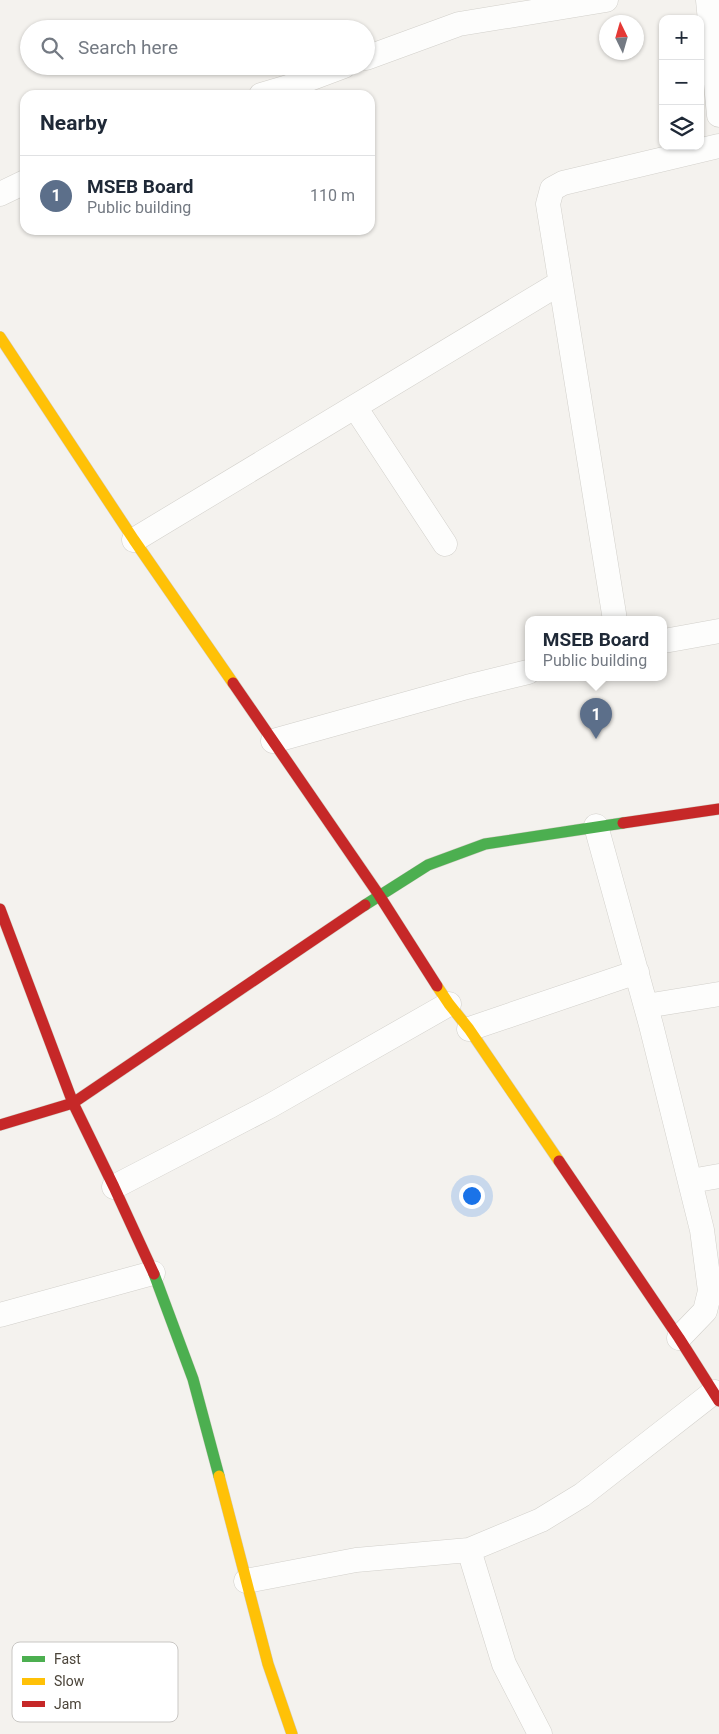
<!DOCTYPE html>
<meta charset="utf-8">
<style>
body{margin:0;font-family:Roboto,sans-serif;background:#f2f2f3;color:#1f2937}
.controls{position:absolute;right:15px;top:15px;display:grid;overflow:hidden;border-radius:10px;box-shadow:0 1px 4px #0004}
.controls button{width:45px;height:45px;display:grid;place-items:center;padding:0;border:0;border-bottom:1px solid #e0e1e3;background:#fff;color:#1f2937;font:25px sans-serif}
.compass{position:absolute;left:599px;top:15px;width:45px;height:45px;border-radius:50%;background:#fff;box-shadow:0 1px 4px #0004;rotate:355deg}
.you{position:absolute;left:471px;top:1195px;width:18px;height:18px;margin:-12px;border:4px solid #fff;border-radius:50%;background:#1a73e8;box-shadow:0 0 0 8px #1a73e833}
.badge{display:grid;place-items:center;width:32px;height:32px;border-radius:50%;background:#db2777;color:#fff;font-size:16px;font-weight:700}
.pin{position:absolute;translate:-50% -41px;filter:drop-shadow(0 1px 2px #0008)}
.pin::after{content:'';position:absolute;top:26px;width:18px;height:15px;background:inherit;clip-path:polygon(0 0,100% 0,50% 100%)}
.popup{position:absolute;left:525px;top:616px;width:142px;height:65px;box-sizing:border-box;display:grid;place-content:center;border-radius:10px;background:#fff;filter:drop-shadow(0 1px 4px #0005);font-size:16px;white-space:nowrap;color:#747a83}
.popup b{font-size:19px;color:#1f2937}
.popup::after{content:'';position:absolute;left:50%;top:100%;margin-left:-10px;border:10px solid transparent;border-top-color:#fff}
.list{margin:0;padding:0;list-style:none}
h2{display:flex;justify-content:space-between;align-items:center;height:65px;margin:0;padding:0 20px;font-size:21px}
h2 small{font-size:16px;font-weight:400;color:#747a83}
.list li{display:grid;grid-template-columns:32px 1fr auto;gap:15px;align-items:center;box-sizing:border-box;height:80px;padding:0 20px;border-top:1px solid #e0e1e3}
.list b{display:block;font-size:19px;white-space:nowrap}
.list p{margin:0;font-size:16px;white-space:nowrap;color:#747a83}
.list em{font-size:16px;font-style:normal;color:#747a83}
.icon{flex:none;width:28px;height:28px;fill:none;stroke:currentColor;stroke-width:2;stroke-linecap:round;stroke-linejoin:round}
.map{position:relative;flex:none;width:719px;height:1734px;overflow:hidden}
.search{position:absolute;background:#fff;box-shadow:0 1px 4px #0004;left:20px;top:20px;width:355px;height:55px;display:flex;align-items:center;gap:12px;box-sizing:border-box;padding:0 18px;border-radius:28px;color:#747a83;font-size:19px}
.panel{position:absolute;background:#fff;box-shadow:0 1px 4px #0004;left:20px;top:90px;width:355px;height:145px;border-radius:15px}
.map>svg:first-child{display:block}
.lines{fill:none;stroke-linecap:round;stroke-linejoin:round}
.street-casing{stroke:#d2d0cb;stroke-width:25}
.fast-casing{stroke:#d3cfc5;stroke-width:12}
.slow-casing{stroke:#d3cfc5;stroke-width:12}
.jam-casing{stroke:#d3cfc5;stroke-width:12}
.street{stroke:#fdfdfc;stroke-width:24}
.fast{stroke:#4caf50;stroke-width:11}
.slow{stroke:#ffc107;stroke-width:11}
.jam{stroke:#c62828;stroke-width:11}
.key{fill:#fff;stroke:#c9c7c4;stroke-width:1}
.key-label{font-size:14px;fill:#4b4439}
</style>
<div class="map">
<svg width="719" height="1734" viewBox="0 0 719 1734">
<rect width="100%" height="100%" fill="#f4f2ee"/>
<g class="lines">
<g class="street-casing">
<path id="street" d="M708,0L719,115
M366,58L459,24L606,0
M261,95L288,87L344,66
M0,194L25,182
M355,407L445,544
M134,540L560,283
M615,620L548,204L552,189L563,183L719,146
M664,641L719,631
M273,741L467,687L528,672
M596,826L651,1025L702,1230L710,1291L705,1311L679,1338
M646,1006L719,994
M469,1029L637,972
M691,1181L719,1176
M114,1187L270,1106L449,1004
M0,1315L153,1273
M469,1550L504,1664L540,1734
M246,1581L356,1560L469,1550L541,1520L582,1495L714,1392"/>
</g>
<g class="fast-casing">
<path id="fast" d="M365,905L428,865L485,844L623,823
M154,1274L193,1379L219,1476"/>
</g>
<g class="slow-casing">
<path id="slow" d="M0,337L134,540L233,683
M437,986L449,1004L469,1029L559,1161
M219,1476L268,1664L292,1734"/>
</g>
<g class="jam-casing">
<path id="jam" d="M233,683L379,895L437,986
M623,823L719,809
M0,909L73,1103L114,1187L154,1274
M0,1125L73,1103L365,905
M559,1161L679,1338L719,1401"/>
</g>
<use href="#street" class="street"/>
<use href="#fast" class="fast"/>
<use href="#slow" class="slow"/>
<use href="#jam" class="jam"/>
</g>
<rect x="12" y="1642" width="166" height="80" rx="8" class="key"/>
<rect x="22" y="1656" width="23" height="6" fill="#4caf50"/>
<rect x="22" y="1678" width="23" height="7" fill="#ffc107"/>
<rect x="22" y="1701" width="23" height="6" fill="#c62828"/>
<g class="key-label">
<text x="54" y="1664">Fast</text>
<text x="54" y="1686">Slow</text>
<text x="54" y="1709">Jam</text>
</g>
</svg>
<div class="controls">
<button>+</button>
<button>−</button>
<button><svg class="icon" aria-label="layers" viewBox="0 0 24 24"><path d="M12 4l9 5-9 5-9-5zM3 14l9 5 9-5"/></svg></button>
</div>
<svg class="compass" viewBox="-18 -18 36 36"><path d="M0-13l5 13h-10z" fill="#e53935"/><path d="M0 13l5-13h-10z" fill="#747a83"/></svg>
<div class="you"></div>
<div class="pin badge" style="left:596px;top:739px;background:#5c6f8a">1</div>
<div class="popup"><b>MSEB Board</b>Public building</div>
<div class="search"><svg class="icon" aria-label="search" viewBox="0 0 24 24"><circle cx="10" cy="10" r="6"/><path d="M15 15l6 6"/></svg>Search here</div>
<section class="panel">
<h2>Nearby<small></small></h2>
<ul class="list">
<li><span class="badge" style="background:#5c6f8a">1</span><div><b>MSEB Board</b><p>Public building</p></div><em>110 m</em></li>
</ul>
</section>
</div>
